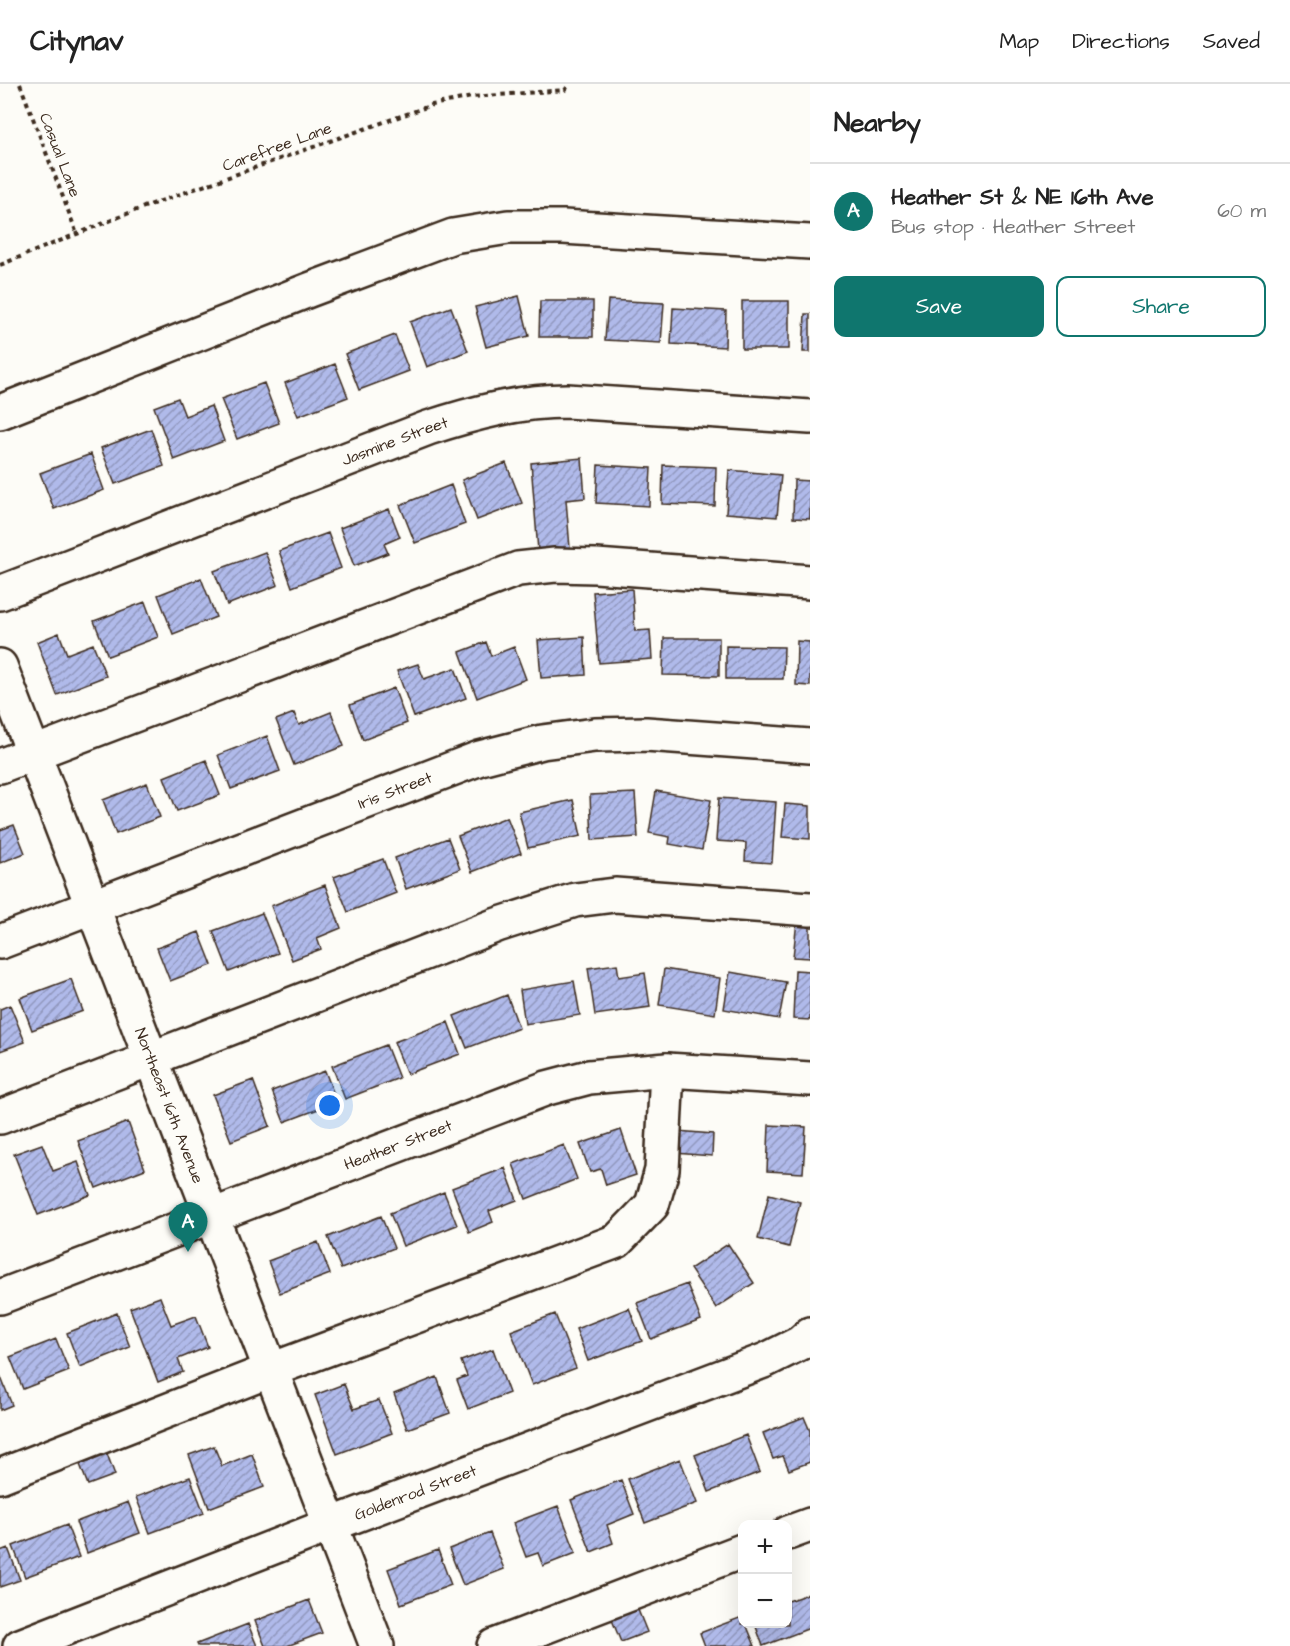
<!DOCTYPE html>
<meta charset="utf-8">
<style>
body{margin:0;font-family:"Architects Daughter",sans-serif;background:#f6f6f6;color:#222}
.controls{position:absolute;right:18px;bottom:18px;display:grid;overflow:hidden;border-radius:12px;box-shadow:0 6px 24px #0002}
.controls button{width:54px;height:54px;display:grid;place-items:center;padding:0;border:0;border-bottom:2px solid #e0e0e0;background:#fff;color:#222;font:30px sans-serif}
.you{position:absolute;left:330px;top:1022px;width:21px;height:21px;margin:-15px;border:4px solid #fff;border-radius:50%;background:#1a73e8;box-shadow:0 0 0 9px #1a73e833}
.badge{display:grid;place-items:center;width:39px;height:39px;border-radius:50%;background:#0f766e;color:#fff;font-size:20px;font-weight:700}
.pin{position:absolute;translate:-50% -50px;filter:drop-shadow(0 2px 3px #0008)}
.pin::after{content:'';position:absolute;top:32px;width:21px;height:18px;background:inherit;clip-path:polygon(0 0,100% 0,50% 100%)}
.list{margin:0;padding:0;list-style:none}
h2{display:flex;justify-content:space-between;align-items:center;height:78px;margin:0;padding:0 24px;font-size:26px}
h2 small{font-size:20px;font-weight:400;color:#767676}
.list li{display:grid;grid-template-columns:39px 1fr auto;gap:18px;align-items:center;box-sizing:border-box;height:96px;padding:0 24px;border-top:2px solid #e0e0e0}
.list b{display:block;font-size:22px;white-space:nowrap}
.list p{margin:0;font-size:20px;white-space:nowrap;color:#767676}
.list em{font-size:20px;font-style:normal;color:#767676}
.actions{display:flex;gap:12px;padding:18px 24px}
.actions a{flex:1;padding:14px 0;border:2px solid #0f766e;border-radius:12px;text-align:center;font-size:21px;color:#0f766e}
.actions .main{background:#0f766e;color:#fff}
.map{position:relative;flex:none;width:810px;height:1562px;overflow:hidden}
header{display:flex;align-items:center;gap:36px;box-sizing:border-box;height:84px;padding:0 30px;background:#fff;border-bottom:2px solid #e0e0e0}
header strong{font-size:28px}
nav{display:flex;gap:33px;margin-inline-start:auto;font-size:21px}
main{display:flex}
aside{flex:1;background:#fff}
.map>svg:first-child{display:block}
.building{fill:url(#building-hatch);stroke:#3b2a1e;stroke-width:1.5}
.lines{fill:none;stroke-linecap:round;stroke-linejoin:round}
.minor-casing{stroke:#3b2a1e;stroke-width:38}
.path{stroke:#3b2a1e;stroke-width:4;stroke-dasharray:4.5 4.5;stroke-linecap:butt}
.minor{stroke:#fdfcf7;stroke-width:33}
.labels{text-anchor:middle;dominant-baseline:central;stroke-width:4.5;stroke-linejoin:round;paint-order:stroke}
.street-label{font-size:16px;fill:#3b2a1e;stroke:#fdfcf7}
</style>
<header>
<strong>Citynav</strong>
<nav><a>Map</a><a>Directions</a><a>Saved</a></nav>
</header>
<main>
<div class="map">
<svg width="810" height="1562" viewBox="0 0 810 1562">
<defs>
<pattern id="building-hatch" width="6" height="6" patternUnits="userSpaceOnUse" patternTransform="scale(1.5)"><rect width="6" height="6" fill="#b0baea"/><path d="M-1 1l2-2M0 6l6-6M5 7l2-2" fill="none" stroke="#9097bd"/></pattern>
</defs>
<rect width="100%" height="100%" fill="#fdfcf7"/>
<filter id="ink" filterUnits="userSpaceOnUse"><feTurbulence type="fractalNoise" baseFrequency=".0167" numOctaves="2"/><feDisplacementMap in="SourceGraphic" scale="12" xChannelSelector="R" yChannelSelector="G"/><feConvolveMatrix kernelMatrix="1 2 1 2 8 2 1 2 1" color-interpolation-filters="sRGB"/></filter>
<g filter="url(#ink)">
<path class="building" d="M519,212L529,252L486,263L475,223Z
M608,216L664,219L661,259L605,256Z
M540,217H593V253H539Z
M742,217H789V265H742Z
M451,223L468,267L427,283L410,238Z
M673,224L726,227L725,263L671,260Z
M805,230H810V268H803Z
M395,251L409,287L359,306L345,270Z
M335,280L348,313L298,332L285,299Z
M264,299L279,339L237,355L221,315Z
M178,314L185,332L211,322L224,357L174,376L154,323Z
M151,345L164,382L115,400L101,364Z
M91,370L104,406L54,425L40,389Z
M582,374L585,414L566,416L570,464L538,467L531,379Z
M506,379L522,419L477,436L462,396Z
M598,381L651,384L649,422L596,419Z
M663,381L716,383L715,422L662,420Z
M729,386L781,391L777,433L726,429Z
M794,396L810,397V435L793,434Z
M451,401L465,440L415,459L400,421Z
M389,425L400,453L384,460L388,469L354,482L340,444Z
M328,449L341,484L292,503L279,467Z
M265,468L278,501L227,521L214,487Z
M201,494L216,533L173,550L158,511Z
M632,505L635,547L650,546L652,575L599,579L593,508Z
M145,518L158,553L108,572L94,537Z
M59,549L67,570L93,560L106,592L57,611L37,558Z
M584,553L586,591L541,594L538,556Z
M664,554H719V592L663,591Z
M797,557L810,558V602L796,601Z
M486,558L491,572L514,563L526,595L477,614L460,568Z
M726,562L784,563L783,595H726Z
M418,580L424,595L455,584L466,614L414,633L397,587Z
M394,604L407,639L363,656L350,621Z
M331,628L344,662L294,681L276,636L294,629L299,641Z
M267,652L280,687L231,705L218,671Z
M206,676L220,711L177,727L164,693Z
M147,699L160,733L116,750L103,716Z
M656,707L711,716L702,766L669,760L670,753L649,749Z
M635,709L638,753L592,756L590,711Z
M719,714L776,718L772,779L745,777L746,759L716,757Z
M573,716L581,752L528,764L519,728Z
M785,720L810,722V755L782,753Z
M507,733L521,769L472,788L458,752Z
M14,741L25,769L0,779V746Z
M448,754L460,785L406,805L395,774Z
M383,775L396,809L348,828L334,793Z
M325,801L341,844L317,854L321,865L292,876L271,822Z
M262,829L278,869L229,888L213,847Z
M797,837L810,838V874L793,873Z
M199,848L212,881L170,897L157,864Z
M617,880L619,893L645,889L650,923L595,931L588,884Z
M664,885L720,894L715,930L659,921Z
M795,886L810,887V936L793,935Z
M730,888L786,898L779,935L724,925Z
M71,895L83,927L32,946L20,914Z
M574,897L580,931L525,940L520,906Z
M507,911L519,944L467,964L454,932Z
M10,921L25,958L0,967V925Z
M448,938L460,970L407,990L394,958Z
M386,961L399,994L345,1015L332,982Z
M325,987L337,1018L284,1038L272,1007Z
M253,996L270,1042L231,1057L213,1011Z
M128,1038L145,1085L96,1104L78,1057Z
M769,1041L806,1043L803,1089L767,1087Z
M621,1046L636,1091L606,1101L601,1085L590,1088L580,1060Z
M677,1047L713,1050L712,1072L675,1069Z
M42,1060L53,1087L78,1078L90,1111L38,1131L14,1070Z
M564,1061L577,1095L526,1115L513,1080Z
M505,1084L517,1116L489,1127L493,1138L469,1148L452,1104Z
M444,1108L457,1141L403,1162L390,1129Z
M769,1110L800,1118L789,1163L758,1155Z
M381,1132L394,1164L341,1185L328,1153Z
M318,1158L330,1190L280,1209L268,1177Z
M728,1160L754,1199L716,1224L690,1185Z
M687,1200L701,1236L651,1255L637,1219Z
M160,1213L171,1241L196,1232L208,1263L178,1275L183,1288L158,1298L130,1224Z
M629,1224L642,1257L588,1277L576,1245Z
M117,1229L130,1263L80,1283L67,1249Z
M555,1230L576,1284L532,1301L511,1247Z
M56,1255L69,1287L23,1305L10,1273Z
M493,1265L509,1309L468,1325L457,1296L467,1292L461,1277Z
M0,1291L12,1321L0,1326Z
M437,1293L450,1329L407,1345L394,1310Z
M344,1300L354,1325L379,1316L392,1349L337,1370L315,1311Z
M804,1333L810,1347V1378L789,1386L783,1372L773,1375L763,1349Z
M746,1351L760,1388L709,1408L695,1371Z
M214,1362L222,1382L252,1370L264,1403L209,1424L189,1371Z
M106,1367L115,1391L88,1401L79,1378Z
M680,1375L697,1419L645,1439L628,1395Z
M190,1393L204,1429L150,1449L136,1413Z
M621,1396L634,1430L607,1441L613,1459L591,1468L571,1416Z
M128,1418L140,1449L87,1469L76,1438Z
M558,1422L576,1469L543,1482L538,1469L526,1473L513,1439Z
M67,1441L79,1473L25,1493L13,1462Z
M490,1449L504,1485L463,1501L449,1465Z
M8,1464L20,1496L0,1503V1467Z
M438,1466L451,1501L401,1520L388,1485Z
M808,1510L810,1515V1544L763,1562L755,1540H788V1517Z
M309,1516L322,1549L287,1562H265L255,1537Z
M636,1521L647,1548L621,1558L610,1531Z
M742,1533V1540H746L755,1562H705L700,1549Z
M248,1540L257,1562H198L197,1560Z"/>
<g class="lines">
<g class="minor-casing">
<g id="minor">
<path d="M0,328L309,206L453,152L508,143H563L810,158"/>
<path id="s1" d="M0,509L428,344C474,329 519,317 567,317L810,333"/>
<path id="s2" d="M0,582L377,1562"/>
<path d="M0,682L518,485L555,481L596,482L810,498"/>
<path id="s3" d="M0,858L480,674L542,658L595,651L646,650L810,662"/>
<path d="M0,1033L497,841L575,816L615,811L810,825"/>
<path id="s4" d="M0,1213L547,1004L589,993L667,986L810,995"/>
<path d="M0,1392L271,1286L617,1157L652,1121L662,1086L667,986"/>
<path d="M788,1449L810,1441"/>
<path id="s5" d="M20,1562L330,1441L766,1276L800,1259L810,1250"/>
<path d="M494,1562L742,1467"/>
</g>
</g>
<path class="path" d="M20,0L77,150
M0,181L144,123L432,21L472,13L565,6L570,0"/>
<use href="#minor" class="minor"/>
</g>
</g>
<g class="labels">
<g class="street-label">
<text transform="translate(277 63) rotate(-20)">Carefree Lane</text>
<text transform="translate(60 71) rotate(69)">Casual Lane</text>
<text stroke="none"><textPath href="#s1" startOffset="423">Jasmine Street</textPath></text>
<text stroke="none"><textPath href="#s3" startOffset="423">Iris Street</textPath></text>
<text stroke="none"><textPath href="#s2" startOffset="471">Northeast 16th Avenue</textPath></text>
<text stroke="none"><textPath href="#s4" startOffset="426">Heather Street</textPath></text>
<text stroke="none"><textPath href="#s5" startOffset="424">Goldenrod Street</textPath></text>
</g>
</g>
</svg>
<div class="controls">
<button>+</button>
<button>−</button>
</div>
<div class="you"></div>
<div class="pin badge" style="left:188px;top:1168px">A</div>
</div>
<aside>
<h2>Nearby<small></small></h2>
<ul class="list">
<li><span class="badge">A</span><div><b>Heather St &amp; NE 16th Ave</b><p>Bus stop · Heather Street</p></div><em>60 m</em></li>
</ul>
<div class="actions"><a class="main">Save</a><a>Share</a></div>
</aside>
</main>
